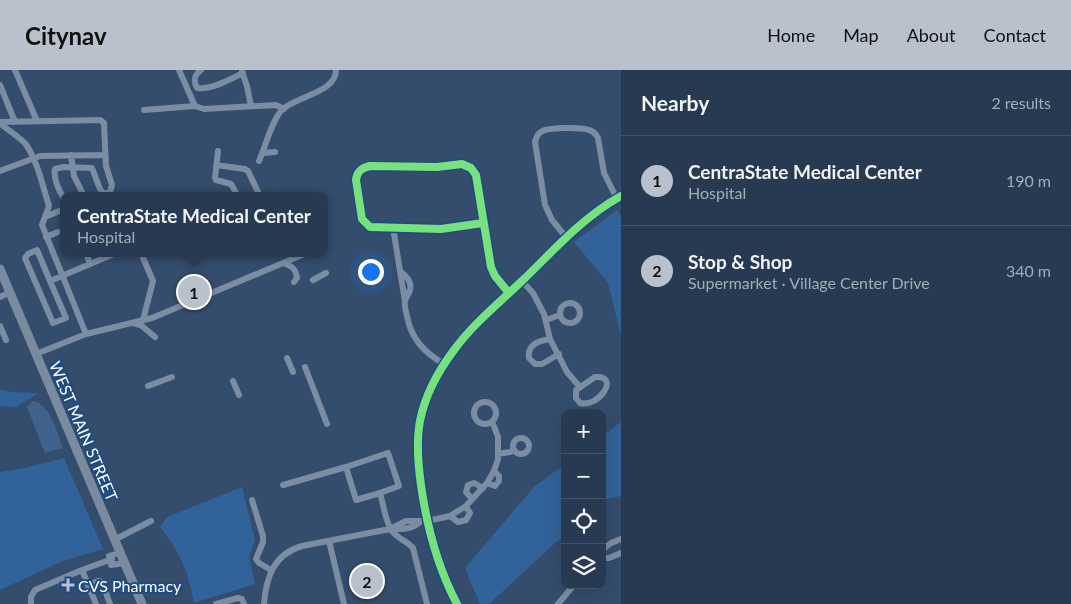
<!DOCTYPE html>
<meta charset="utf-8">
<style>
body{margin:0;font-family:Lato,sans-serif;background:#33455b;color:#f1f3f6}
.controls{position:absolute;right:15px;bottom:15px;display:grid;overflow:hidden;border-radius:10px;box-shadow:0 5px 20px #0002}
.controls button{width:45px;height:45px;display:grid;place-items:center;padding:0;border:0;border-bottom:1px solid #435468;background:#273a51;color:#f1f3f6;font:25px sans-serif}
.you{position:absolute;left:370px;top:201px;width:18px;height:18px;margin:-12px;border:4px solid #fff;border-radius:50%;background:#1a73e8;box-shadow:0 0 0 8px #1a73e833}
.badge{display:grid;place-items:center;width:32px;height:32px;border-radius:50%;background:#b8c1cc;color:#111;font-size:16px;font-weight:700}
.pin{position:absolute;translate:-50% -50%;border:2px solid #fff;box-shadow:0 1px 5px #0006}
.popup{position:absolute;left:60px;top:122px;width:268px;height:65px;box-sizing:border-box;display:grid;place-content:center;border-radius:10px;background:#273a51;filter:drop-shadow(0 1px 4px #0005);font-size:16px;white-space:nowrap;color:#a4adb7}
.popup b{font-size:19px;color:#f1f3f6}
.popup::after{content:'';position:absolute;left:50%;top:100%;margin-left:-10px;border:10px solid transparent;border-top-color:#273a51}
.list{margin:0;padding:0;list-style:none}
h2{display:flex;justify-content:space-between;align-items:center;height:65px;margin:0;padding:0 20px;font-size:21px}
h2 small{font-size:16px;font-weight:400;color:#a4adb7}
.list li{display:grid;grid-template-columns:32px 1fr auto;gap:15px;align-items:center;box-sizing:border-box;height:90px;padding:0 20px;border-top:1px solid #435468}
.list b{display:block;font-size:19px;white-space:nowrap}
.list p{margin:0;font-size:16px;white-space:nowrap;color:#a4adb7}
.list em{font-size:16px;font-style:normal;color:#a4adb7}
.icon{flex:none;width:28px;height:28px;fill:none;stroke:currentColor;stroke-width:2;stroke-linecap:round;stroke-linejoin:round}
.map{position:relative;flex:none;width:621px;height:534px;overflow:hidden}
header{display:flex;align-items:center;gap:30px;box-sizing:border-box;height:70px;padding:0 25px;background:#b8c1cc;color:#111}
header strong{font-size:24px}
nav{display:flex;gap:28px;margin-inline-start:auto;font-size:18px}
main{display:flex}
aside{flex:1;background:#273a51}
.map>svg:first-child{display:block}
.green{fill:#31629a}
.water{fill:#41628a}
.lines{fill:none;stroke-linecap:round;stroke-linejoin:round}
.minor{stroke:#7b8da2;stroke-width:6}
.major{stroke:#7a8a9f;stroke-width:9}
.cycleway-casing{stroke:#1d4b83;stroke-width:11}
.cycleway{stroke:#77e17e;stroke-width:8}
.poi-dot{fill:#b8c1cc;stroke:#1d4b83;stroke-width:2}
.labels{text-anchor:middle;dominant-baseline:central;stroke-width:4;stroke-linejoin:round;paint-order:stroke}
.street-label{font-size:16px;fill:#fff;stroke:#1d4b83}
.poi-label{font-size:16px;fill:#fff;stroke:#1d4b83;text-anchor:start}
</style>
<header>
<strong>Citynav</strong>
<nav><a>Home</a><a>Map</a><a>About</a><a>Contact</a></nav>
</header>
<main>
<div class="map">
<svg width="621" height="534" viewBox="0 0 621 534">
<rect width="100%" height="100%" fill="#344d6c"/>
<path class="green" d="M617,140L621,146V266L608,213L574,172Z
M0,319L9,322L39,323L16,337L0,336Z
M621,352V426L602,430V366Z
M64,388L103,479L63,491L0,520V402L25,398Z
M565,394V464L489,534H480L465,498L534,417Z
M242,417L255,470L249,486L255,514L194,533C189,503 179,481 160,457L167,447Z"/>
<path class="water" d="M32,331C50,332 57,363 63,378L45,383L27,337Z"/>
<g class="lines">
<path class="minor" d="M15,0L37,51
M179,0L195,36L204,39L276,35L284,39
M201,0C194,5 193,10 197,18C211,20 231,9 243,3
M242,2L247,16L251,36
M0,15L15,52
M144,40L195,36
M0,52L100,50L104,53L106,96L112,115L110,122L97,126
M0,53C7,60 23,69 27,76C38,93 43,117 49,136L42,155L86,264
M218,81L215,108L216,110L231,114L238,126
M263,83L275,82
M71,85L74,106L84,126
M259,91C265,78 272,50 282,40C296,26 336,23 336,0
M216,95L245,99L248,101L260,126
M0,101L40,86L105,85
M275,126L277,125
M64,129C59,120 53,109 55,99L64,97L92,98L100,119L104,124
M45,147L64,139
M483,153L441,159L370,157L362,149L356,110C357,101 362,98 370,96L437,97L462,94L471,98L476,105L491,197L495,206L509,223
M393,157L400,201C406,206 412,211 410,220C409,224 406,227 405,231C404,235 406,242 407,246C411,269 425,283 444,294
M46,167L58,162
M566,167L552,150L545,135L535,72C536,68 537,64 541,62C547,57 581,57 589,60C593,61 596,64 598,68L604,103L617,129
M86,183L90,194
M141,183L153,211L143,250
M248,184L249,183
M283,193C292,196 296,199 297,208L294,212
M400,201L405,231
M313,210L326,203
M50,211L37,180L28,184L25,188L53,253L66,248L50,211L116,183
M522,211L533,223L544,244L550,269L567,302L579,316
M0,227L10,222
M560 243a10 10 0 1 1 20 0a10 10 0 1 1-20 0Z
M546,250L560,245
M133,253L142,256L155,267
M0,256L6,270
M550,269C539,271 527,274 529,288L535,294H542L559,284
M36,284L86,264L152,248L302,185
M287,288L293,302
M305,297L327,354
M595,307C621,305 599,338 580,333L576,328V320Z
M233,311L239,325
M148,316L172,307
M474 343a11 11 0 1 1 22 0a11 11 0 1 1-22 0Z
M513 376a8 8 0 1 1 16 0a8 8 0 1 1-16 0Z
M498,384L510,382L514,380
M346,397L388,383L399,416L380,423
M487,413L495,416L499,411V406L494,401
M283,415L346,397L356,430L380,423C383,433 386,454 392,461C398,469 407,471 413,478L427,534
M472,429L466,422L468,415L474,413L483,418
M252,430L263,466V472L256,489L259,493L271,500
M450,446L458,452L466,450L470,443L466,436
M390,459L406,451H427L450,446L466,436L487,413L494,401L498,389V367L492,351
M114,470L151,451
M329,471L344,534
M602,480L611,473L621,469
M119,483L109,486L112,489L111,495L124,493
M602,488H609L621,483
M88,515L98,511L102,512L110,534
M31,534V527L35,520L82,500
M96,534L82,500L112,489
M216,534L238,528L242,529L244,534
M264,534C266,507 274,484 302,476L390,459C402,459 411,460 420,452
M457,534C437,496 427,458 421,415C418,394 416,372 420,351C425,325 439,300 454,280C473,254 500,232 523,210C554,180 583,147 621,126
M558,534L574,515"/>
<path class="major" d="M0,199L142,534"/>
<g class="cycleway-casing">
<path id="cycleway" d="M483,153L441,159L370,157L362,149L356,110C357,101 362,98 370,96L437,97L462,94L471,98L476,105L491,197L495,206L509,223
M457,534C437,496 427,458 421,415C418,394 416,372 420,351C425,325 439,300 454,280C473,254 500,232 523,210C554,180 583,147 621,126"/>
</g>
<use href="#cycleway" class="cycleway"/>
</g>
<path class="poi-dot" d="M65.5 507.5h5v5h5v5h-5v5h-5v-5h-5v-5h5z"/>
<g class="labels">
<g class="street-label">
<text transform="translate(84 361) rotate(67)">WEST MAIN STREET</text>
</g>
<g class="poi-label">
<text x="78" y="515">CVS Pharmacy</text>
</g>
</g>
</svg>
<div class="controls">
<button>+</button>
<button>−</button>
<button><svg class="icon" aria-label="locate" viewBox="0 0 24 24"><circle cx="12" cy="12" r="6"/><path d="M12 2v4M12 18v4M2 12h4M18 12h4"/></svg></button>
<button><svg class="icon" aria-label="layers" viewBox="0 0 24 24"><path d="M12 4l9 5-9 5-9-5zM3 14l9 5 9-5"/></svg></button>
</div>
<div class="you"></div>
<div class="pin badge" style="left:194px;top:222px">1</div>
<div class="popup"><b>CentraState Medical Center</b>Hospital</div>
<div class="pin badge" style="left:367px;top:511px">2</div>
</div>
<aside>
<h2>Nearby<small>2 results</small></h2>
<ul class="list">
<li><span class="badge">1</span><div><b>CentraState Medical Center</b><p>Hospital</p></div><em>190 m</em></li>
<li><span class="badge">2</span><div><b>Stop &amp; Shop</b><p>Supermarket · Village Center Drive</p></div><em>340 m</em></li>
</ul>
</aside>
</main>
